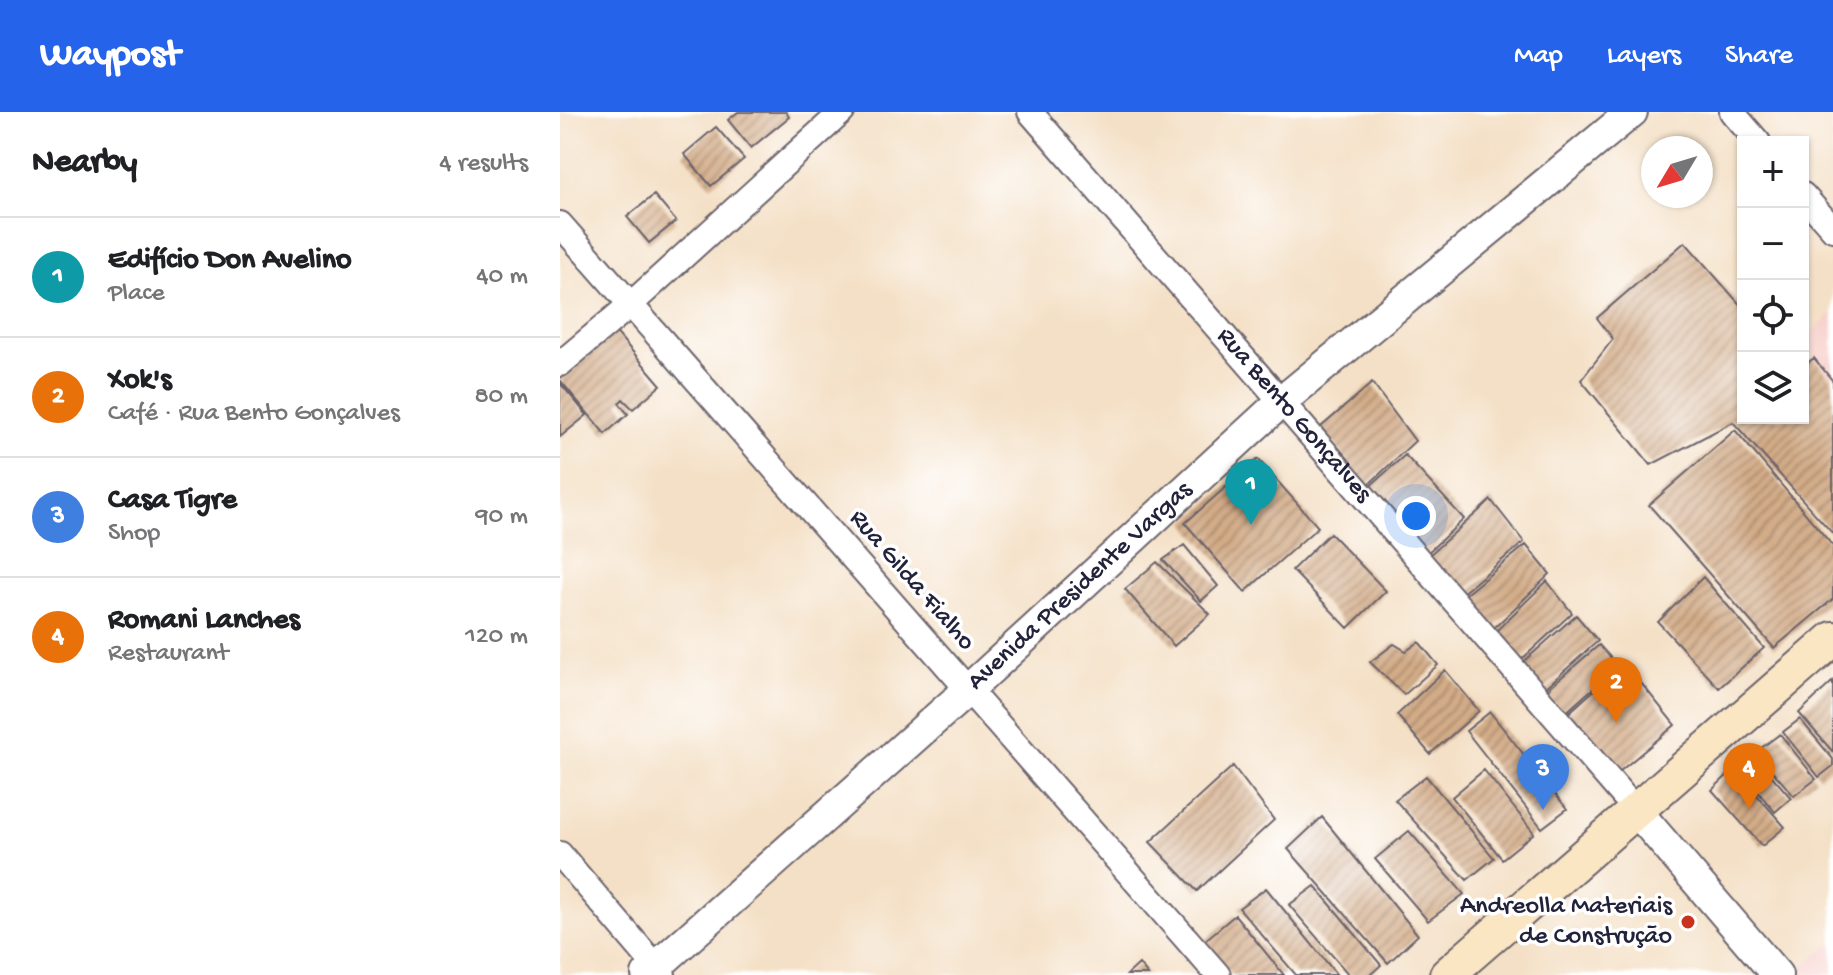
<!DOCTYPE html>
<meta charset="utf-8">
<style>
body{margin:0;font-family:"Gochi Hand",sans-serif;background:#f2f2f2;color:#202124}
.controls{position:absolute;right:24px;top:24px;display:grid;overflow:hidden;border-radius:0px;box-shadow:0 2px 6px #0004}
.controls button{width:72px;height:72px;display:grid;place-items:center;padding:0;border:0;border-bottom:2px solid #e0e0e0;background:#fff;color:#202124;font:40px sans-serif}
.compass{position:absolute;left:1081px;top:24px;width:72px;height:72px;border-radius:50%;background:#fff;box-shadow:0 2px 6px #0004;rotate:232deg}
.you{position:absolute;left:856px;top:404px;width:28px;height:28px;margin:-20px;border:6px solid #fff;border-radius:50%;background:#1a73e8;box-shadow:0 0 0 12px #1a73e833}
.badge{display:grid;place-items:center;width:52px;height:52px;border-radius:50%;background:#2563eb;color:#fff;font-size:26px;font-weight:700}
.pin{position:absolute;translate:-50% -66px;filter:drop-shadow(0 2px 4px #0008)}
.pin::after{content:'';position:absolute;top:42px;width:28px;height:24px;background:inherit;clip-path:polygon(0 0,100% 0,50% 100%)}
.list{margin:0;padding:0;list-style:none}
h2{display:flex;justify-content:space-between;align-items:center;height:104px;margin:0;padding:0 32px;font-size:34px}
h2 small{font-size:26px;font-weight:400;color:#757577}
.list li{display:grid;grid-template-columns:52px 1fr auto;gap:24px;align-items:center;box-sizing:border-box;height:120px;padding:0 32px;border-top:2px solid #e0e0e0}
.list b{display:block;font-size:30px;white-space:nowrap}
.list p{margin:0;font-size:26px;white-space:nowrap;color:#757577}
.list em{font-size:26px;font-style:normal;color:#757577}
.icon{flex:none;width:44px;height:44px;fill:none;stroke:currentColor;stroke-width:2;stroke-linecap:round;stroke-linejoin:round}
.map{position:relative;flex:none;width:1273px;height:863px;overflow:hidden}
header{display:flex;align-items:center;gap:48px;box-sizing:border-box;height:112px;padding:0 40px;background:#2563eb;color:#fff}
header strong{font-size:38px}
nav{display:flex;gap:44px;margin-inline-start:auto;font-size:28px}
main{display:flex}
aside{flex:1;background:#fff}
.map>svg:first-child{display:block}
.built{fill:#f7d0cb}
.building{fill:url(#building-hatch)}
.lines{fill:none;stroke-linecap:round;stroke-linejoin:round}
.minor-casing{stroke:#6c646c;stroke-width:28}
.tertiary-casing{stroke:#6c646c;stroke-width:34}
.secondary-casing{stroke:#6c646c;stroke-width:38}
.minor{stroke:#fff;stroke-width:24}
.tertiary{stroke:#fff;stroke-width:30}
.secondary{stroke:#fbe6c4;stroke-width:34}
.poi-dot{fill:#c8321e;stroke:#fff;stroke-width:3}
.labels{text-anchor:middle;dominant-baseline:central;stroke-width:7;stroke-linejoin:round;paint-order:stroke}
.street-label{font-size:26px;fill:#22223b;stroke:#fff}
.poi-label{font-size:26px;fill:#22223b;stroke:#fff;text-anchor:end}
</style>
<header>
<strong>Waypost</strong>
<nav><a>Map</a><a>Layers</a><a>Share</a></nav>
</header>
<main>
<aside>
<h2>Nearby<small>4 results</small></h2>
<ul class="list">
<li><span class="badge" style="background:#0f9aa8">1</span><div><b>Edifício Don Avelino</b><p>Place</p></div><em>40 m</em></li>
<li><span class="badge" style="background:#e8710a">2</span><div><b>Xok's</b><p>Café · Rua Bento Gonçalves</p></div><em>80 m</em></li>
<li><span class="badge" style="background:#3f7fe0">3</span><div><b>Casa Tigre</b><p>Shop</p></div><em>90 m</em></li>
<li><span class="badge" style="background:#e8710a">4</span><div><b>Romani Lanches</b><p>Restaurant</p></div><em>120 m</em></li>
</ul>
</aside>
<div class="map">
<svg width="1273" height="863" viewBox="0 0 1273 863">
<defs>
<pattern id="building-hatch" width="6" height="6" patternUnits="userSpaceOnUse" patternTransform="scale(2)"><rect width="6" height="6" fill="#d3ac87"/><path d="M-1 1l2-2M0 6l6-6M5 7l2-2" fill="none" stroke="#ab8c70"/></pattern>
</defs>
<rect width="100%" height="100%" fill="#fff"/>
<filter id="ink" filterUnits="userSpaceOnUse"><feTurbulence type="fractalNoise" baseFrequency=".0125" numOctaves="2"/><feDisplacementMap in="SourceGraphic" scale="16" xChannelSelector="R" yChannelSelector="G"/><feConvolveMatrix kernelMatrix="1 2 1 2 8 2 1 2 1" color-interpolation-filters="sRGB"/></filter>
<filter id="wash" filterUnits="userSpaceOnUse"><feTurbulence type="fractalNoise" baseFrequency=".006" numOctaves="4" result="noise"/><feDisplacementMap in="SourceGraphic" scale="32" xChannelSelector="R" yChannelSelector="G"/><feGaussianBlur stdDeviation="1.8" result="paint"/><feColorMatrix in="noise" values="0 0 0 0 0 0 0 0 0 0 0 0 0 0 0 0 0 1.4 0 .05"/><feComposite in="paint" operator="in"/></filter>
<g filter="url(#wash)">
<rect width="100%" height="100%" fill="#f4e0c6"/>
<path class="built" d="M1273,201V267L1243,232V227Z
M1273,830V863H1233Z"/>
<g id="blocks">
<path class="building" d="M178,0H226L229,5L191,36L168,8Z
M156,15L184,47L151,74L124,42Z
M94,83L116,109L89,131L67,105Z
M1125,130L1183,196V306H1243V254L1254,246L1273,269V422L1173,310L1091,353L1021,268L1053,227L1037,206Z
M54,218L101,273L73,297L63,287L59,291L68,302L45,322L0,268V264Z
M0,271L27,303L0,325Z
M812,271L855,329L807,374L761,315Z
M1175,318L1273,434V487L1214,536L1089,393Z
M845,343L904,407L864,444L808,376Z
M698,347L758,415L685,480L625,411Z
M931,388L964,430L900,483L867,445Z
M770,421L826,479L788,516L732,458Z
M624,433L658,474L641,489L603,448Z
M966,433L990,462L929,521L901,486Z
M597,450L650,502L614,534L565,477Z
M1143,465L1204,536L1159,576L1098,510Z
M987,469L1012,501L960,549L934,521Z
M1016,503L1038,529L984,577L961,552Z
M859,530L878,553L844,583L810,550L834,532L846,539Z
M1039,533L1058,554L1003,603L984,580Z
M1065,551L1115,613L1053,665L1004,605Z
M885,558L919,599L870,642L837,603Z
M1273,569V640L1239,601Z
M930,600L1007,697L982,716L906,619Z
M1240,607L1273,647V654L1259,665L1223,620Z
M1220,622L1256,667L1234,684L1196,640Z
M1193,642L1231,686L1215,700L1178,656Z
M673,654L714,708L637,779L590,730Z
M1174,657L1225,715L1202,734L1152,678Z
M924,658L974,721L942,747L892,685Z
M866,664L934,746L907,768L835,688Z
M762,705L858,823L828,851L728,737Z
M849,719L904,782L868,809L815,747Z
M755,774L821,853L810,863H789L729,793Z
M706,776L777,863H736L679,796Z
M675,803L724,863H672L643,830Z
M579,852L588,863H567Z"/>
</g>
</g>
<g filter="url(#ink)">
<use href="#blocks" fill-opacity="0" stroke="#6c646c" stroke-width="2"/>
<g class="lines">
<g class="minor-casing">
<g id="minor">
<path id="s1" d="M470,0L1074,696"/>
<path d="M1172,0L1198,30"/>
<path d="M1243,83L1273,117"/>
<path d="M0,112L658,863"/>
<path d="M0,252L70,193L282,0"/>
<path d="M0,742L103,863"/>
</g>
</g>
<g class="tertiary-casing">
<g id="tertiary">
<path d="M1074,696L1217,863"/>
<path id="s2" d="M87,863L409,577L722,289L1072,0"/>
</g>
</g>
<g class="secondary-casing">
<path id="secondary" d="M887,863L1273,527"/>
</g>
<use href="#minor" class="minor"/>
<use href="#tertiary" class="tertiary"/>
<use href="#secondary" class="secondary"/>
</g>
</g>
<circle class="poi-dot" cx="1128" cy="810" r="8"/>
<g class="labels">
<g class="street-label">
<text stroke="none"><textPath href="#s1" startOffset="402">Rua Bento Gonçalves</textPath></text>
<text transform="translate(351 469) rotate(49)">Rua Gilda Fialho</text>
<text stroke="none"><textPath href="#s2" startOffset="582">Avenida Presidente Vargas</textPath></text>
</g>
<g class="poi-label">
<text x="1112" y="795">Andreolla Materiais<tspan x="1112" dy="30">de Construção</tspan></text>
</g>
</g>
</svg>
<div class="controls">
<button>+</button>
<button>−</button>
<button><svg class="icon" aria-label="locate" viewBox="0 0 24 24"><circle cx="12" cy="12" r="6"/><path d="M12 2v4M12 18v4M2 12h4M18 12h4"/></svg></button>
<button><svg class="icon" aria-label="layers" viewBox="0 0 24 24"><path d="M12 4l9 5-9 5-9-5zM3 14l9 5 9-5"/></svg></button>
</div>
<svg class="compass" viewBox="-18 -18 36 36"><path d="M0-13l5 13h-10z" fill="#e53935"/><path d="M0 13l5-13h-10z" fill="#757577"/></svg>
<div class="you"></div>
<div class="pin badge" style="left:691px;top:413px;background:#0f9aa8">1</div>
<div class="pin badge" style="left:1056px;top:611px;background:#e8710a">2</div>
<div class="pin badge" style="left:983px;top:698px;background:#3f7fe0">3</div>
<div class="pin badge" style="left:1189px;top:697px;background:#e8710a">4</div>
</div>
</main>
